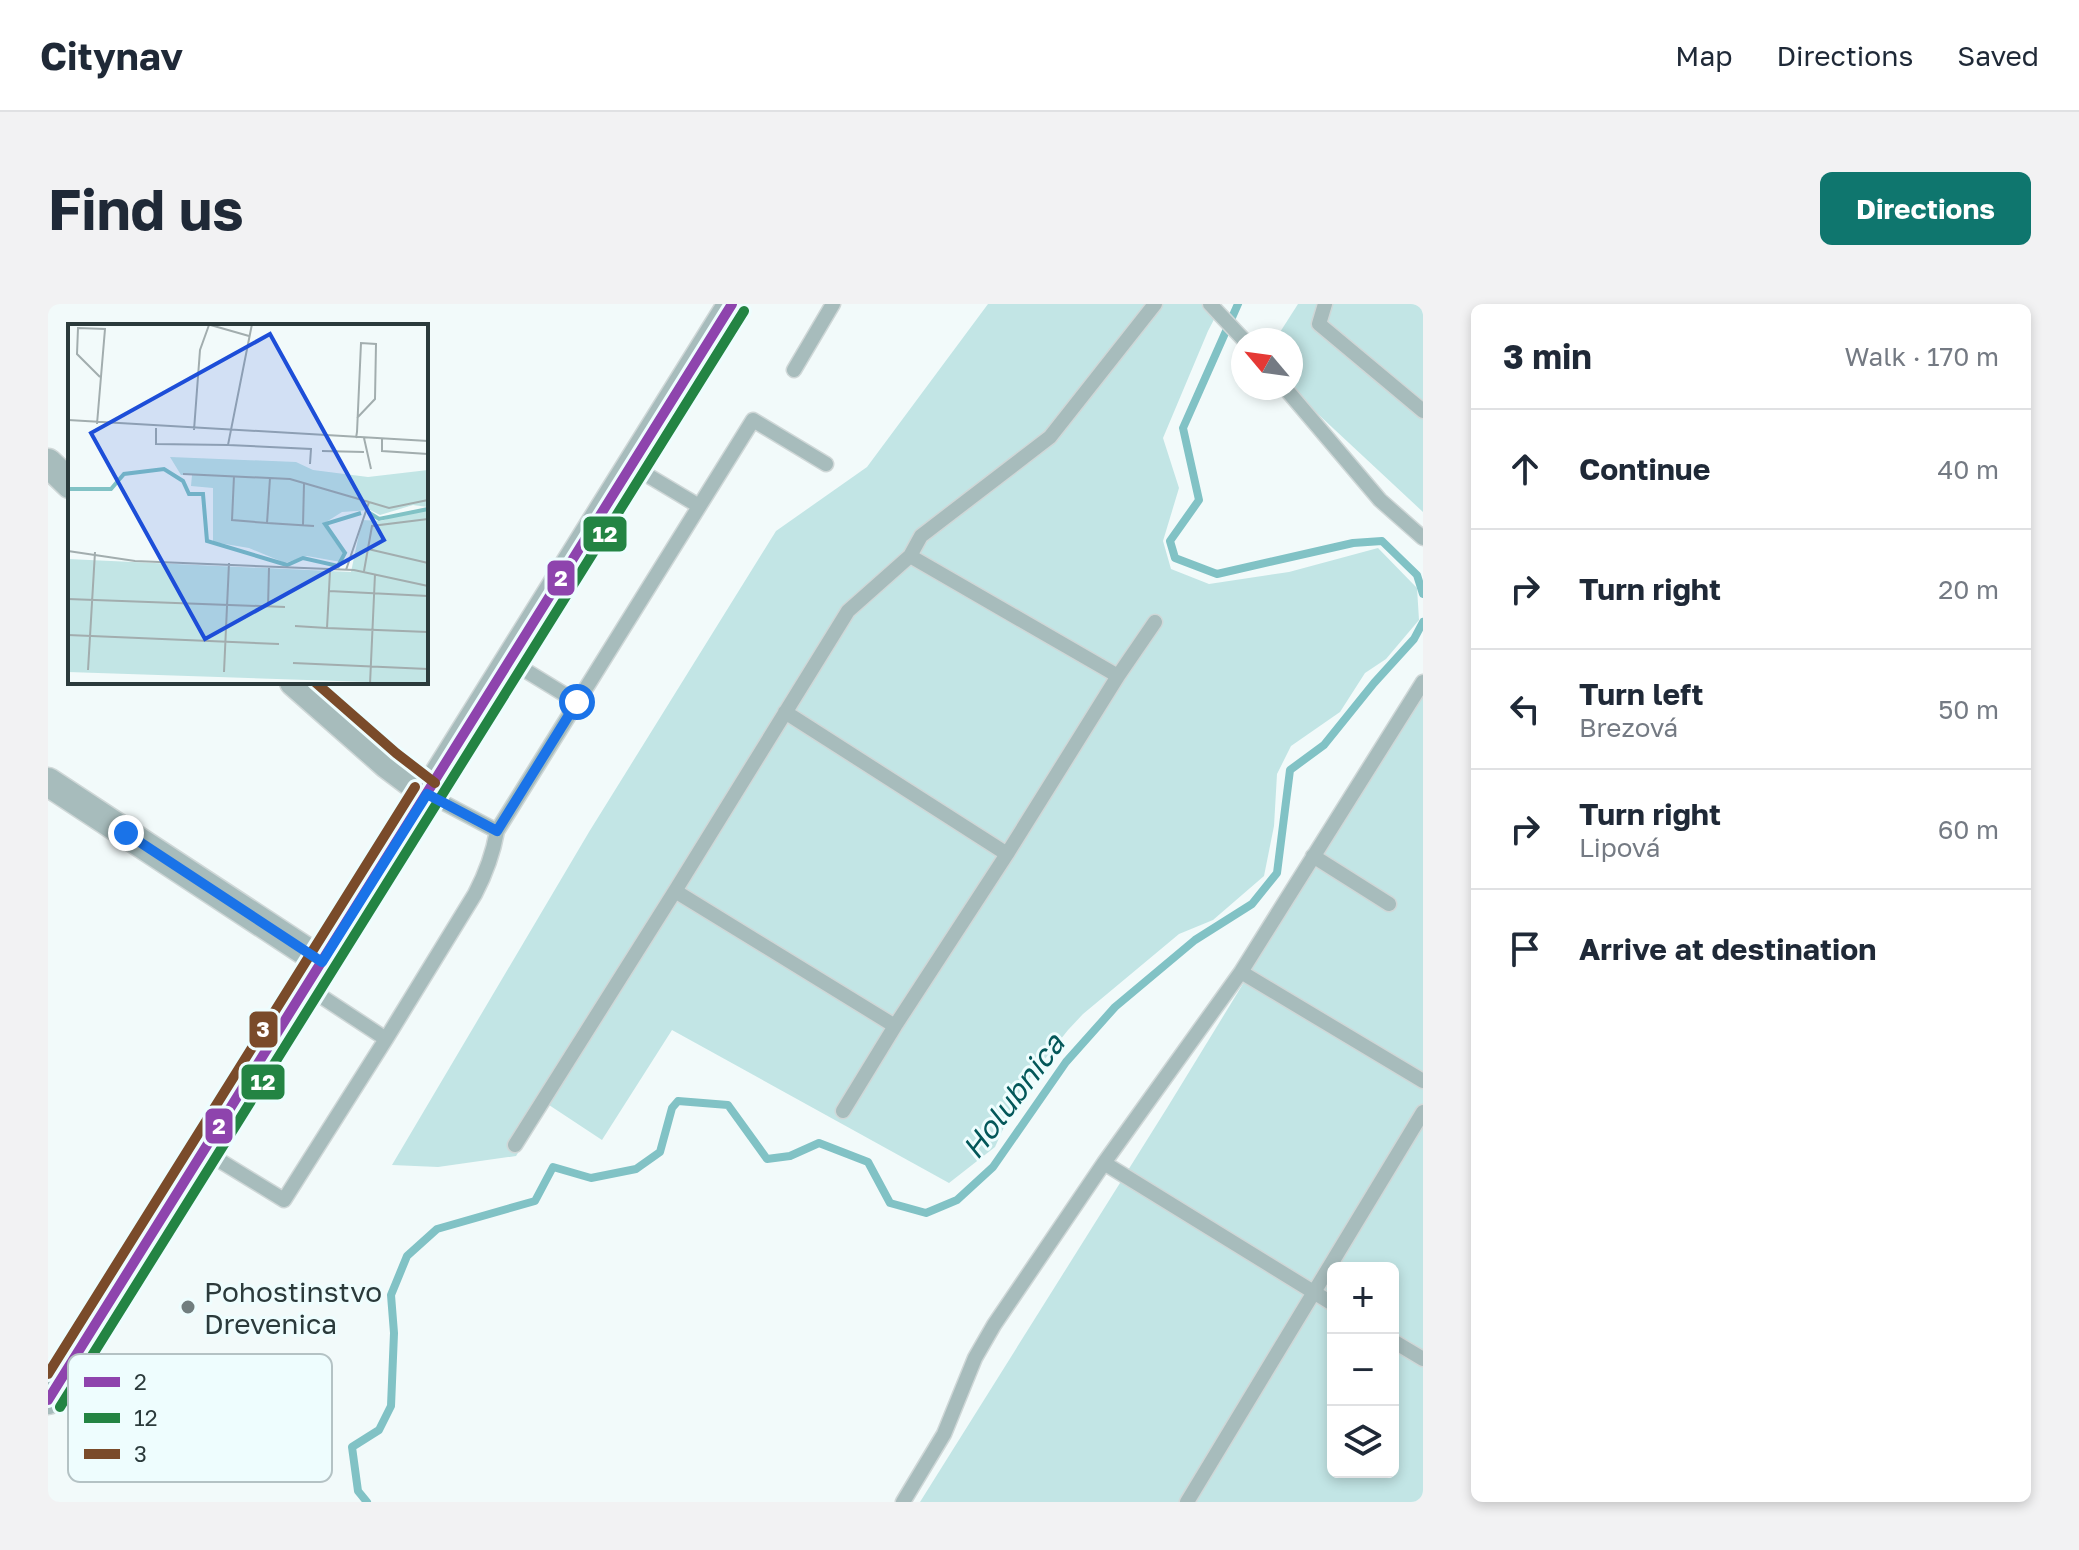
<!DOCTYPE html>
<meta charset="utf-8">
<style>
body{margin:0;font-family:"Golos Text",sans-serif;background:#f2f2f3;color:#1f2937}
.controls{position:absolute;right:24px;bottom:24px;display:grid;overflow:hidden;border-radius:12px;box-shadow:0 4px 12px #0003}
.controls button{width:72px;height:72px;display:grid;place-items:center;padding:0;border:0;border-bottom:2px solid #e0e1e3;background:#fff;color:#1f2937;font:40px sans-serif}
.compass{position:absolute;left:1183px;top:24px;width:72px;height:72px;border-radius:50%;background:#fff;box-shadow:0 4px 12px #0003;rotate:299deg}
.stop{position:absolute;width:24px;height:24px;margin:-18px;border:6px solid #1a73e8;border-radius:50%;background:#fff}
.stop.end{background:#1a73e8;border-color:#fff;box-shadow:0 2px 8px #0008}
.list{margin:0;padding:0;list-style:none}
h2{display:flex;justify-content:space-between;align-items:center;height:104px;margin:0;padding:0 32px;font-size:34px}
h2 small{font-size:26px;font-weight:400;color:#747a83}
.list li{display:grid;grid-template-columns:52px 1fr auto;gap:24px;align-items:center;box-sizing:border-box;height:120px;padding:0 32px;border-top:2px solid #e0e1e3}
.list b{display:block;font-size:30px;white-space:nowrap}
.list p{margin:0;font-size:26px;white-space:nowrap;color:#747a83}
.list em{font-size:26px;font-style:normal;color:#747a83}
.icon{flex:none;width:44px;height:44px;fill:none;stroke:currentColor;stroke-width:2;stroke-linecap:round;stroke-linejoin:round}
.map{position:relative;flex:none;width:1375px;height:1198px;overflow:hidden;border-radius:12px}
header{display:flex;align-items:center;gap:48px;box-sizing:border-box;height:112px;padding:0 40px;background:#fff;border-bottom:2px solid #e0e1e3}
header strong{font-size:38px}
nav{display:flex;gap:44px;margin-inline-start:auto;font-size:28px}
.intro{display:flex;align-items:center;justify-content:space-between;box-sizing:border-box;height:192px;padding:0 48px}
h1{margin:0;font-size:56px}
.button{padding:20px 36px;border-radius:12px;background:#0f766e;color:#fff;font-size:28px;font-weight:700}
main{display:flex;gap:48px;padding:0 48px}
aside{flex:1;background:#fff;border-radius:12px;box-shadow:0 4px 12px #0003}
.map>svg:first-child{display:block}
.green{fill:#c2e5e5;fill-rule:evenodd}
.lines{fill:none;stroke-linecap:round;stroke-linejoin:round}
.stream{stroke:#81c2c5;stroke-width:8}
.lane-casing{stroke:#cfd7d7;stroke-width:17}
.street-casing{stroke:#cfd7d7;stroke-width:31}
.lane{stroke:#a7bcbc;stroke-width:14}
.street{stroke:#a7bcbc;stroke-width:28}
.bus-1-casing{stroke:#eefdfe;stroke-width:16}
.bus-2-casing{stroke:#eefdfe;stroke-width:16}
.bus-3-casing{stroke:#eefdfe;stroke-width:16}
.bus-1{stroke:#8e44ad;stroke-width:10}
.bus-2{stroke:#238443;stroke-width:10}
.bus-3{stroke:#7a4b2a;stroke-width:10}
.route{stroke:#1a73e8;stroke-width:10}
.poi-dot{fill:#717d7e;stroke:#eefdfe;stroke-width:3}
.labels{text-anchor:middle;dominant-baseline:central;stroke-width:6;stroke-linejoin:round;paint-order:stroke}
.poi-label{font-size:28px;fill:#2b3a3b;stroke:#eefdfe;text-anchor:start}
.water-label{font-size:30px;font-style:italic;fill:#035759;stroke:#eefdfe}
.inset-river{fill:none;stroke:#81c2c5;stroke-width:4}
.inset-road{fill:none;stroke:#a2adae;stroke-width:2}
.view{fill:#1d4ed8;fill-opacity:0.15;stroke:#1d4ed8;stroke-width:4}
.inset-edge{fill:none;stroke:#2b3a3b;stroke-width:4}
.key{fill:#eefdfe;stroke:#b4c2c4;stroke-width:2}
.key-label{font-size:22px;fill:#2b3a3b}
.line-badge{stroke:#eefdfe;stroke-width:3}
.badge-label{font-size:22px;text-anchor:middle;font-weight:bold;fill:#fff}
</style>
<header>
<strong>Citynav</strong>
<nav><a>Map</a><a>Directions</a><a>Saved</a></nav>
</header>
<div class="intro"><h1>Find us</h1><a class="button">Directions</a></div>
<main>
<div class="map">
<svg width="1375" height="1198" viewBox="0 0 1375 1198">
<rect width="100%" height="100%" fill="#f2fafa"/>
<path class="green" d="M940,0H1174L1160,27L1115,134L1131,184L1115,237L1123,265L1161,280L1241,268L1330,244L1369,284L1371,316L1338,355L1317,369L1292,408L1243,442L1229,470L1226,522L1216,572L1165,616L1131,630L1035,710L1020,726L973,785L947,843L901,879L624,726L554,836L501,801L468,852L390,863L344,861L541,528L728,227L819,163Z
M1250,0H1375V208L1242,84L1243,36H1227Z
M1375,386V1198H872L1119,804ZM1285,964H1345V1168H1285Z"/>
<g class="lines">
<path class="stream" d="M1190,0L1135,124L1151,196L1122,237L1127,254L1169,270L1305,239L1334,237L1369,271L1375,290
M319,1198L310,1187L304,1143L331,1126L343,1102L346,1029L343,991L359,952L389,925L487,897L505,863L543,874L588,865L612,848L624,804L630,797L680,801L719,855L742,852L771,839L820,858L842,899L878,909L909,896L945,863L1018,758L1067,703L1147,636L1204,600L1229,569L1242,466L1276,441L1326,379L1366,335L1375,318"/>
<g class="lane-casing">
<path id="lane" d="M1162,0L1196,36
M1277,0L1271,20L1375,107
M746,66L785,0
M1237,84L1332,196L1375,234
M584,162L651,202
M862,252L1070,372
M462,357L529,398
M449,527L705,116L778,160
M959,550L1070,372L1107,318
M1265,552L1341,600
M627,587L847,722L959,550L737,408
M1193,668L1375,777
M259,683L338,735
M795,807L847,722
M467,841L627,587L800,307L862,252L873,232L1002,133L1107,0
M156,847L236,896L338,735L427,590C438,569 445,550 449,527L379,490
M1056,859L1285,1000
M1345,1037L1375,1055
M855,1198L896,1130L927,1054L946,1021L1056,859L1193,668L1375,378
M1139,1198L1375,808"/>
</g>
<g class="street-casing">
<path id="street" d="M0,159L22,180
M246,378L339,460L379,490
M0,478L274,658
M0,1096L684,0"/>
</g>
<use href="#lane" class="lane"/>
<use href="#street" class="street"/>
<g class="bus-1-casing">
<path id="bus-1" d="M0,1096L684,0"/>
</g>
<g class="bus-2-casing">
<path id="bus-2" d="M12,1103L696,7"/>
</g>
<g class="bus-3-casing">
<path id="bus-3" d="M267,378L348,449L387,479
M0,1070L367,483"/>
</g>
<use href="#bus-1" class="bus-1"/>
<use href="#bus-2" class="bus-2"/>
<use href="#bus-3" class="bus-3"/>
</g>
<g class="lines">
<path class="route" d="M78,529L274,658L379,490L449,527L529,398"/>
</g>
<circle class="poi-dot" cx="140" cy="1003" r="8"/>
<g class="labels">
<g class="poi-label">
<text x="156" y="987">Pohostinstvo<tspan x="156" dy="32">Drevenica</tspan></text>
</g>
<g class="water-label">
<text transform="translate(965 792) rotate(-53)">Holubnica</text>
</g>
</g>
<g transform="translate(20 20)">
<rect width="360" height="360" fill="#f2fafa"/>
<path d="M102,133L228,138L245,146L300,153L360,146V183L345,181L312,191L302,186L274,188L255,200L275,229L273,238L239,232L217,239L181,224L145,218V164L123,162L124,151H113ZM346,186L360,187V360L0,348V235L283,248L294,196L313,197Z" fill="#c2e5e5"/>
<path class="inset-river" d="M0,165H43L56,150L96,145L115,157L121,170H135L139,217L219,241L235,234L270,242L277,229L257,200L293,189M300,188L311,195L360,185"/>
<path class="inset-road" d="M139,0L181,12M0,96L360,117M29,100L37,5L10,4L9,30L32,53M88,104V120L160,121L184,0M126,106L132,26L141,1M288,114L289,108L293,19L308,20L307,75L289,94M296,114L303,145M314,115V127L360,130M160,121L243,125L242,140M254,127L296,128M115,150L222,155L301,178M166,152L164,196L199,199L202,154M199,199L246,202M235,201L236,160M300,225L360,239M0,227L67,237L286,246L360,262M278,246L301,178L321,184L360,176M262,247L259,304L360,308M296,247L304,202L360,195M261,267L360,272M0,275L217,283M200,283L201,244M227,302L259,304M0,311L211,320M225,339L360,345M20,346L27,228M156,348L161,239M302,360L307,250"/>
<path class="view" d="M202,10L316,216L137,315L23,109Z"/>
<rect width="360" height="360" class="inset-edge"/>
</g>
<rect x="20" y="1050" width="264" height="128" rx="12" class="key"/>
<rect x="36" y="1073" width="36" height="10" fill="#8e44ad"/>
<rect x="36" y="1109" width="36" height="10" fill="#238443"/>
<rect x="36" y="1145" width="36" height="10" fill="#7a4b2a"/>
<g class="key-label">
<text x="86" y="1086">2</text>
<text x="86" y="1122">12</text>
<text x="86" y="1158">3</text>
</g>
<g class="line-badge">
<rect x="534" y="211" width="46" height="38" rx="8" fill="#238443"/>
<rect x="498" y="255" width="30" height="38" rx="8" fill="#8e44ad"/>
<rect x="200" y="706" width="31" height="39" rx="8" fill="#7a4b2a"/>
<rect x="192" y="759" width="46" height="38" rx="8" fill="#238443"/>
<rect x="156" y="803" width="30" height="38" rx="8" fill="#8e44ad"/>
</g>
<g class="badge-label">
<text x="557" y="238">12</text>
<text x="513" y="282">2</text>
<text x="215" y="733">3</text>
<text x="215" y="786">12</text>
<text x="171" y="830">2</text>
</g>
</svg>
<div class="controls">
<button>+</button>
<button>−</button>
<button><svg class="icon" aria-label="layers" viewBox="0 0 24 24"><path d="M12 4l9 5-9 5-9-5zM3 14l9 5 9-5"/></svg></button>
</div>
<svg class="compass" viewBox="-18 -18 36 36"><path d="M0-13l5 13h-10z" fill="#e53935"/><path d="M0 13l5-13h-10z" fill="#747a83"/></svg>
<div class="stop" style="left:529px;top:398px"></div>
<div class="stop end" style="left:78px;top:529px"></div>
</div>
<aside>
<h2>3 min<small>Walk · 170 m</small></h2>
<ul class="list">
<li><svg class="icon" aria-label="ahead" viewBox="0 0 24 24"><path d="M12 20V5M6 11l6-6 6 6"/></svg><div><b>Continue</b></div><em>40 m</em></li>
<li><svg class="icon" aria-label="right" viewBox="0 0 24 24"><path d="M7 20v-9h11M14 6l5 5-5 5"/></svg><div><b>Turn right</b></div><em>20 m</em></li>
<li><svg class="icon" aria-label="left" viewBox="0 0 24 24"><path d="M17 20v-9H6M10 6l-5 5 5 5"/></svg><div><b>Turn left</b><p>Brezová</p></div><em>50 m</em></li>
<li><svg class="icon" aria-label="right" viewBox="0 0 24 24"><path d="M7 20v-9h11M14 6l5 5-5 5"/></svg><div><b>Turn right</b><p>Lipová</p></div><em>60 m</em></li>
<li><svg class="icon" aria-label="arrive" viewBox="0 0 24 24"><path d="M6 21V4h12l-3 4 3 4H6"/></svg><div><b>Arrive at destination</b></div></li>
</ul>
</aside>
</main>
